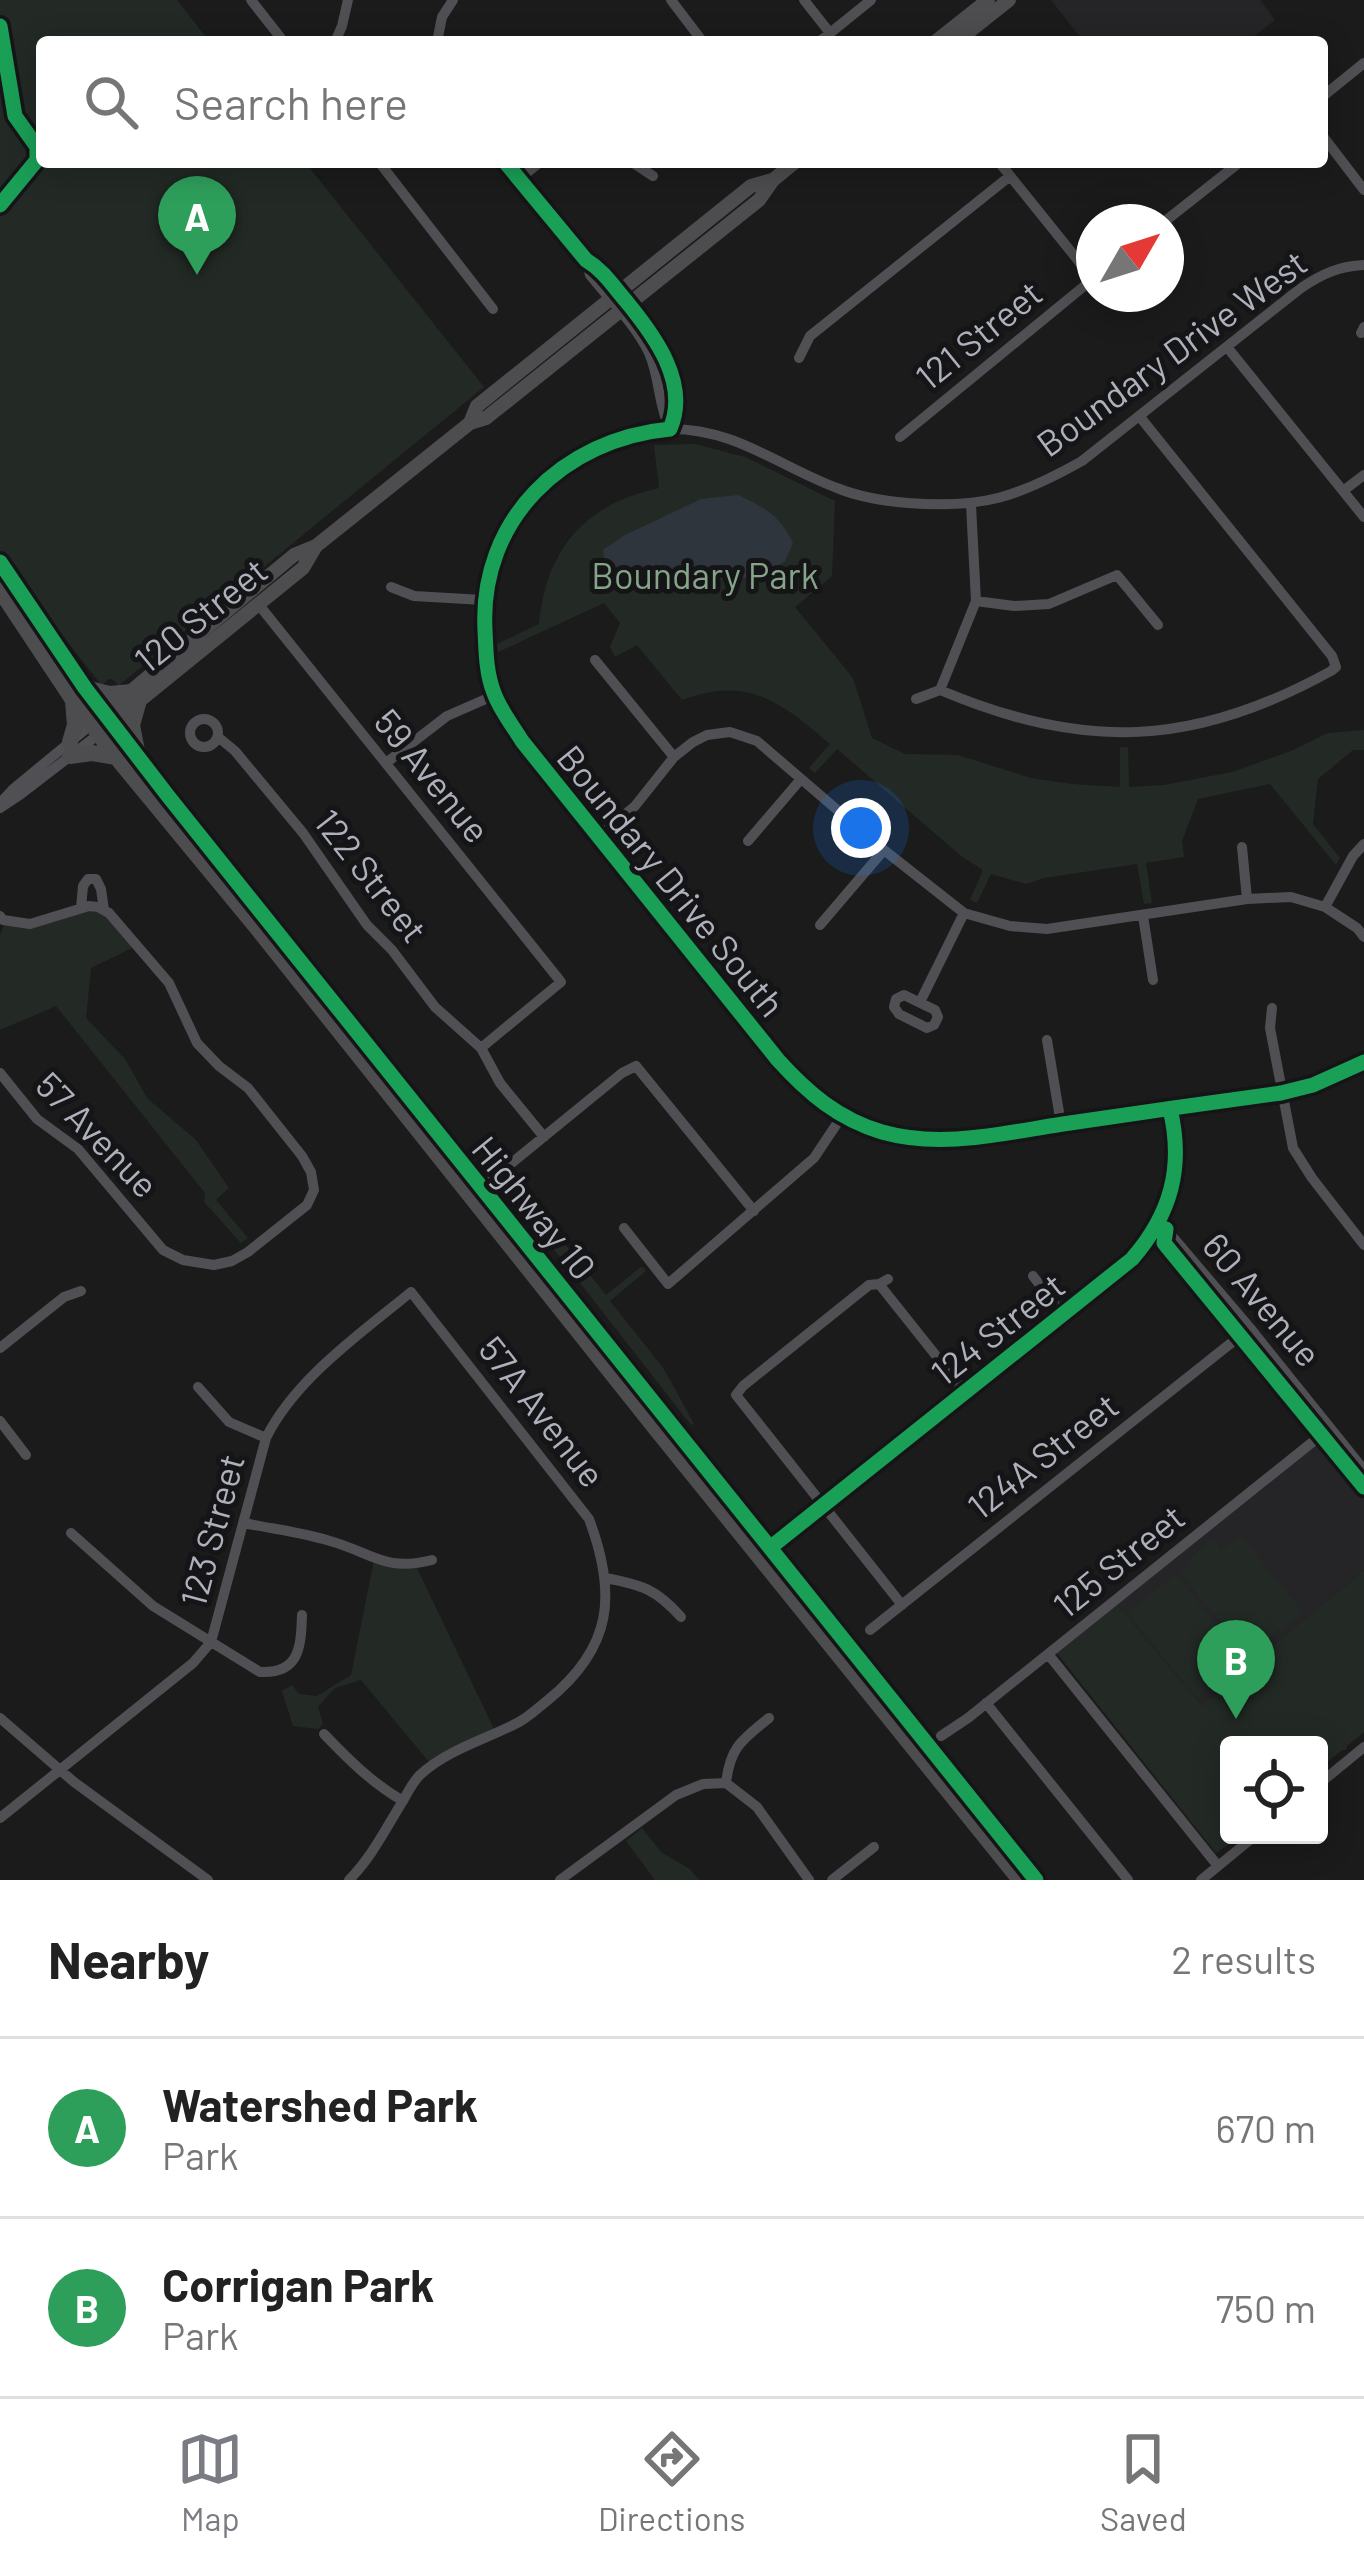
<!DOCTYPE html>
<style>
body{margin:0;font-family:Barlow,sans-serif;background:#f2f2f2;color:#222}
.controls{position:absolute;right:36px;bottom:36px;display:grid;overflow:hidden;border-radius:12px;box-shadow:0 6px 30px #0003}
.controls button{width:108px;height:108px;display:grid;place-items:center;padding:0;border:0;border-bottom:3px solid #e0e0e0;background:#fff;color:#222;font:60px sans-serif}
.compass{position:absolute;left:1076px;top:204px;width:108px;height:108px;border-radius:50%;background:#fff;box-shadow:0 6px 30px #0003;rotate:51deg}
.you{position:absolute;left:861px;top:828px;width:42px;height:42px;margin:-30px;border:9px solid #fff;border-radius:50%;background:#1a73e8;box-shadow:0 0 0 18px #1a73e833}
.badge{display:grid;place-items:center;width:78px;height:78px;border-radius:50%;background:#7b7c83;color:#fff;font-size:39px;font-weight:700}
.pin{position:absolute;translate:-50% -99px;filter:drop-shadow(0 3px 6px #0008)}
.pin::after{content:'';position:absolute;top:63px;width:42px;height:36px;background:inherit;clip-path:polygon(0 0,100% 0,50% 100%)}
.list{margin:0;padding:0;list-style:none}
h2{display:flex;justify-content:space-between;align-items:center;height:156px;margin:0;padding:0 48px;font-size:51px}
h2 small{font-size:39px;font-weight:400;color:#767676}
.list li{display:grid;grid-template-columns:78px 1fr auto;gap:36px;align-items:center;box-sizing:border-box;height:180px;padding:0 48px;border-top:3px solid #e0e0e0}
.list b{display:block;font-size:45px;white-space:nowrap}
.list p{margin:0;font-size:39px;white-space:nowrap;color:#767676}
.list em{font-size:39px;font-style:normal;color:#767676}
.icon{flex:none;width:66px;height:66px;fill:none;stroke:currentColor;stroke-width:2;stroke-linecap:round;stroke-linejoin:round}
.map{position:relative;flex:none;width:1364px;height:1880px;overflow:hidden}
.search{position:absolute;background:#fff;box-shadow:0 6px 30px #0003;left:36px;right:36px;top:36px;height:132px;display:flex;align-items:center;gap:30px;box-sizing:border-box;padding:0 42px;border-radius:12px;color:#767676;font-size:45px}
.sheet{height:516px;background:#fff}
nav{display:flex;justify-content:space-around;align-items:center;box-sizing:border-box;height:168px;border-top:3px solid #e0e0e0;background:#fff;font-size:33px;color:#767676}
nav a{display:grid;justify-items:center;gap:6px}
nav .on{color:#7b7c83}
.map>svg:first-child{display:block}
.built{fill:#252527}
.green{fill:#232a25}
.water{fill:#2f353d}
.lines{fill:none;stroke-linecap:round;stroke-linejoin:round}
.minor{stroke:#505054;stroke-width:10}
.major{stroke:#4d4d50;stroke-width:14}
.highway{stroke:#4d4d50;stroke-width:16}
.cycleway-casing{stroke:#151517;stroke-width:22}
.cycleway{stroke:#1a9f57;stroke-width:15}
.labels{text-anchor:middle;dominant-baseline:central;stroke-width:10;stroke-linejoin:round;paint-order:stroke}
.street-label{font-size:36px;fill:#aeb1bb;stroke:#151517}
.park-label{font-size:36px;fill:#86a48a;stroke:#151517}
</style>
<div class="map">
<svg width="1364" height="1880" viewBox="0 0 1364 1880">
<rect width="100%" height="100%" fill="#1b1b1b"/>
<path class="built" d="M1051,0H1260L1275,20L1247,42H1084Z
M1330,1431L1364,1472V1570L1201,1705L1116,1603Z"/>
<path class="green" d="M0,0H177L210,42H42V162H305L484,387L118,686L114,680L109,679L102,685L95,677L0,556Z
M695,444L745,457L835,501L832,576L795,607L853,678L872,738L905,754L958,755L1031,778L1072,784L1120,787V747H1128L1129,787L1164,785L1232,772L1291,751L1328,733L1364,730V750H1353L1318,779L1313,824L1340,858L1336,865L1270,784L1198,799L1182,841L1184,857L1146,863L1152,903L1144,904L1137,864L1044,878L1026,884L991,874L977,903L970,900L983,870L961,856L837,749L815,773L809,768L830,744C781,702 748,675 682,700L637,645L615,657L610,647L620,623L604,603L498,652L497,644L539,624C546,549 585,504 659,488L654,445Z
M88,909L106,916L134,947L91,968L86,1018L125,1059L147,1098L196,1140L229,1188L216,1200L248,1238L241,1243L204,1202L205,1193L56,1006L0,1030V935L5,923Z
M543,1217L606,1295L642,1266L646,1271L610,1301L664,1369L694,1424L691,1425L534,1224Z
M1240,1535L1303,1612L1248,1654L1180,1573L1189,1566L1188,1559L1211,1540L1219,1543L1220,1551Z
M374,1560L416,1566L494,1729L430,1763L361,1680L335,1688L318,1707L323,1724L318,1729L293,1726L282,1691L292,1685L299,1694L317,1696L351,1675Z
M1364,1570V1732L1347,1746L1346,1750H1342L1319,1769V1745H1229V1835H1242L1216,1853L1056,1652L1116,1603L1201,1705Z
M1175,1574L1245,1659L1197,1698L1128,1613Z
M642,1828L662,1853L690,1869L699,1880H655L626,1841Z"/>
<path class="water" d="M738,495C766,508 779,515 793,543L785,561L763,577L668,582L636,577L605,564L603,550L623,536L701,499Z"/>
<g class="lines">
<path class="minor" d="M251,0L284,42
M671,0L703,42
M804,0L830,33
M335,42L342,26L348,0
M437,42L442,17L453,0
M819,42L871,0
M1322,97L1364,63
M1322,135L1364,190
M379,162L493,309
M505,162L586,260C603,270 613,286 626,301C654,335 690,383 670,429
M632,162L653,176
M999,162L1093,279
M519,179L540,162
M1164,222L1240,162
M586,260L590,275C609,299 636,325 649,353C660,378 658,405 670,429
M1364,265C1339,266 1322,274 1301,288L1082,461C1018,497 982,509 908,503C884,501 859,497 837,488C778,466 734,427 666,429C593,432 515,489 493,559C484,586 484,612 485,640C486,658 488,677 494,694C501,710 513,726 522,741L778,1060C808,1093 838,1119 882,1132C942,1149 1003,1133 1063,1124C1136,1113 1208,1103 1281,1093L1313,1085L1364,1062
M1361,333L1364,327
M1227,347L1364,517
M799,358L810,336L1010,176
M900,437L1094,278
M1343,491L1364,475
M971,505L976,601L940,690C1084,751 1194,747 1331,671L1336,667L1332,656L1140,417
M391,587L414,596L483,600
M976,601L1014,606L1049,604L1117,575L1158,625
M259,605L561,982L481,1048
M595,660L674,757
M916,699L940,690
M190 733a14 14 0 1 1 28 0a14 14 0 1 1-28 0Z
M218,737L235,751L303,833L367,925L392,950L435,1007L481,1048L500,1083L544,1137
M386,763L447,716L495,695
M3,800L13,789L92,724
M0,808L21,794L99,734
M599,836L635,806L674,757L693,742L707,735L730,732L757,741L884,850L964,913L1010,926L1047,929L1247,899L1291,897L1325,907L1357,928L1364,937
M748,841L801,779
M1242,847L1247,899
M1325,907L1353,856L1364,844
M81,908L83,886L88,879H96L101,889L104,910
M0,916L3,920L30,924L89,906L98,907L109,913L169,983L197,1043L219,1066L248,1088L302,1156L311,1172L314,1190L307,1205L248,1252L232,1261L214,1265L183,1260L163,1250L78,1149L37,1119L0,1073
M1143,916L1153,980
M820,925L884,850
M904,995L935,1010L938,1017L934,1025L927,1028L899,1014L894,1007L896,999Z
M920,1002L964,913
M1272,1008L1270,1028L1293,1148L1312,1178L1364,1245
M1047,1040L1061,1124
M481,1188L622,1073L636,1066L754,1211
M1159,1225L1166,1229L1250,1328L1364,1470
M624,1228L668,1284L814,1158L842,1116
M1033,1276L1062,1314
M888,1279L879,1284L869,1285L743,1386L736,1395L902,1605
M879,1284L965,1392
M0,1348L64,1297L81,1291
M198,1387L229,1422L266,1438
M0,1421L26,1455
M244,1523C272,1529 302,1532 330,1541C373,1553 384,1572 432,1560
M71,1533L153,1606L260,1672C299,1674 301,1648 302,1615
M771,1547L1132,1259C1171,1214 1184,1167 1170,1109
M606,1578C642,1585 656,1589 681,1617
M870,1630L1250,1328
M1048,1654L1218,1866
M986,1703L1128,1880
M0,1718L74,1782L208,1880
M324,1734C349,1760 372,1783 403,1801
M941,1736L968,1718L1330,1428
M726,1783L757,1807L809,1880
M1319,1784L1364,1747
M0,1818L193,1663L211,1642L266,1438C295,1379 361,1333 411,1292L589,1519C617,1594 613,1647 548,1700C539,1707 530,1716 519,1722C487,1739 449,1749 421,1774C413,1781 407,1794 401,1804C385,1830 371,1858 349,1880
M560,1880L676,1795L703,1784L726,1783C730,1747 742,1740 769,1718
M832,1880L874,1847
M1201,1880L1256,1835"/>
<path class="major" d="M935,42L988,0
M956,42L1009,0
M470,423L477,406L751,186L772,180
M100,717L294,555L316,546L470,423L486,418L759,200L773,180L795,162
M107,727L303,568L316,546"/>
<path class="highway" d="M0,562L85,688L168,796L1036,1880
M0,590L73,700L116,757L257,928L656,1429L1020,1880
M86,688L109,694L132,692
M70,742L75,725L73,701
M137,751L132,725L138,704
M70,756L92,753L116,757"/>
<g class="cycleway-casing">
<path id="cycleway" d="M0,26L15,116L37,147V160L0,205
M505,162L586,260C603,270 613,286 626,301C654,335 690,383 670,429
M670,429C563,439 479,520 485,630C486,651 486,673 494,693C500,710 513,726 522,741L778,1060C808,1093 838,1119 882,1132C942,1149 1003,1133 1063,1124C1136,1113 1208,1103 1281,1093L1313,1085L1364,1062
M0,562L85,688L168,796L1036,1880
M1166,1229L1164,1243L1364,1487
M771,1547L1132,1259C1171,1214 1184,1167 1170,1109"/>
</g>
<use href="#cycleway" class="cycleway"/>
</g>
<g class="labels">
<g class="street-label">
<text transform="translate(978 334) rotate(-39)">121 Street</text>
<text transform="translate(1171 352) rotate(-36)">Boundary Drive West</text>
<text transform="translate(200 614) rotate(-39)">120 Street</text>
<text transform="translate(433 775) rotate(51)">59 Avenue</text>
<text transform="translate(372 875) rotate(52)">122 Street</text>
<text transform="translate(672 880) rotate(51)">Boundary Drive South</text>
<text transform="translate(98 1134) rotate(46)">57 Avenue</text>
<text transform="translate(535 1207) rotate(51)">Highway 10</text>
<text transform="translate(1263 1299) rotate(50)">60 Avenue</text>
<text transform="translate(997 1328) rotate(-38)">124 Street</text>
<text transform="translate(543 1411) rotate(52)">57A Avenue</text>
<text transform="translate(1042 1455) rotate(-38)">124A Street</text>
<text transform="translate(211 1530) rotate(-75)">123 Street</text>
<text transform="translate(1118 1560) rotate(-39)">125 Street</text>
</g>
<g class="park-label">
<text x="705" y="574">Boundary Park</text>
</g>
</g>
</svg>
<div class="controls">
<button><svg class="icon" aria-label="locate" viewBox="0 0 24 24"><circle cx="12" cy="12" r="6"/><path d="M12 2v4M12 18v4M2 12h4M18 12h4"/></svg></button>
</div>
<svg class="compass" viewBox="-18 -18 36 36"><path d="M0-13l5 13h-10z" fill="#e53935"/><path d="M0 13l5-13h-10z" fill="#767676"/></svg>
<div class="you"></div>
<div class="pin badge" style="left:197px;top:275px;background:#2e9e5b">A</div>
<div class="pin badge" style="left:1236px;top:1719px;background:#2e9e5b">B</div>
<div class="search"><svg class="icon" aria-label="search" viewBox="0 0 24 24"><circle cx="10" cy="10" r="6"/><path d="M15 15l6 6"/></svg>Search here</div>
</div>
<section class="sheet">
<h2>Nearby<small>2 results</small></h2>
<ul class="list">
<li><span class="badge" style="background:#2e9e5b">A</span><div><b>Watershed Park</b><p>Park</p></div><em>670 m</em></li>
<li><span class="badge" style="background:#2e9e5b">B</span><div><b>Corrigan Park</b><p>Park</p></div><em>750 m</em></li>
</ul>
</section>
<nav>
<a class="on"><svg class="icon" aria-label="map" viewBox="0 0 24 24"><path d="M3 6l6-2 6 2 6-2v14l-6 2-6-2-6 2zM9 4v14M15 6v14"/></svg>Map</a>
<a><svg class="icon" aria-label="directions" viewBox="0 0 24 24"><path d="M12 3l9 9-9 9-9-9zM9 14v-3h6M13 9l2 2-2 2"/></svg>Directions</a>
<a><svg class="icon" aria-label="saved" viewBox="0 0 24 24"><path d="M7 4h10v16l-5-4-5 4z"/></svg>Saved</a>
</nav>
